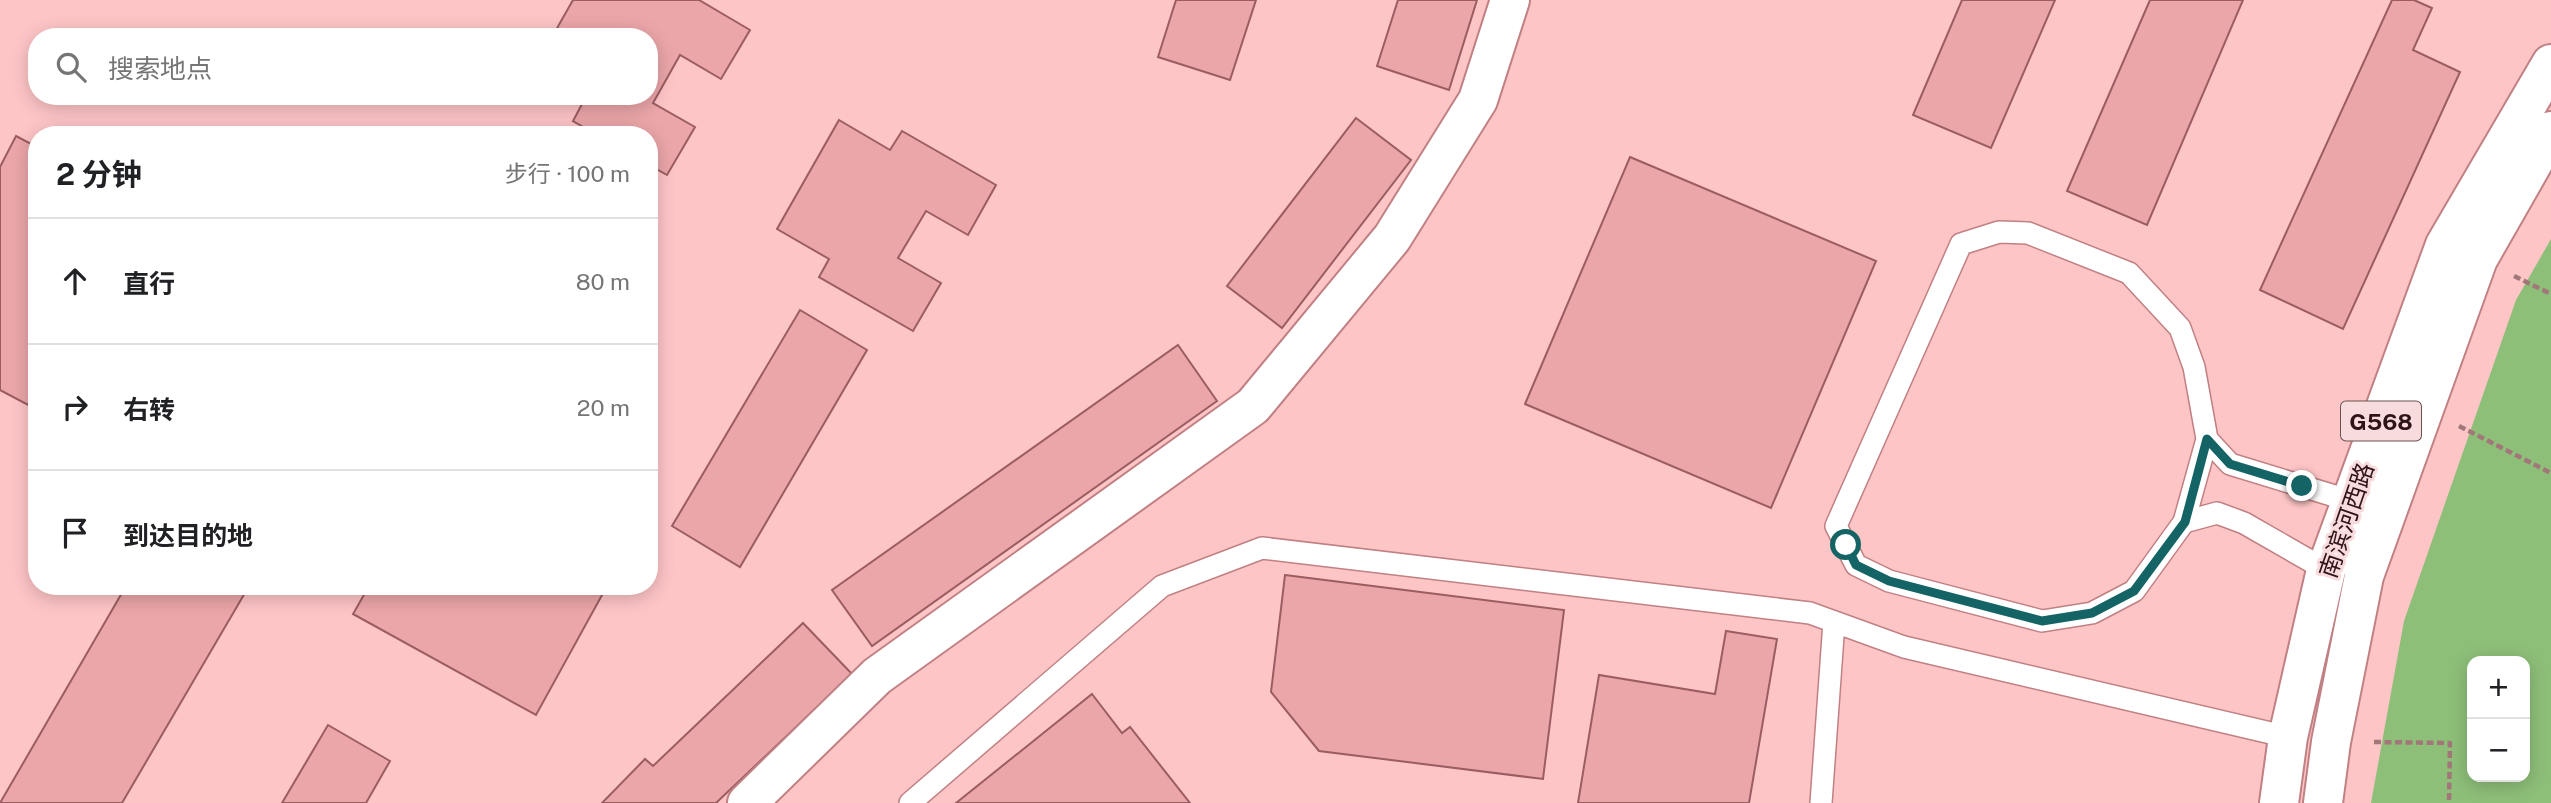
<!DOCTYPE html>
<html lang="zh">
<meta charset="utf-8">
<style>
body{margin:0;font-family:"Public Sans","Noto Sans SC",sans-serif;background:#f6f6f6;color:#202124}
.controls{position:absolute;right:21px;bottom:21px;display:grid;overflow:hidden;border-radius:14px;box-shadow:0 4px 18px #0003}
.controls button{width:63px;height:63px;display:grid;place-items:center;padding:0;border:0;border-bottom:2px solid #e0e0e0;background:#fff;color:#202124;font:35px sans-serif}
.stop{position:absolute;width:21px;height:21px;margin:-16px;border:5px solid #146465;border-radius:50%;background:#fff}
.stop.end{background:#146465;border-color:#fff;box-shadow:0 2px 7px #0008}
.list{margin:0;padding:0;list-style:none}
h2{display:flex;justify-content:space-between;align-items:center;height:91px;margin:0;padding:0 28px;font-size:30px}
h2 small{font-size:23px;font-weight:400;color:#757577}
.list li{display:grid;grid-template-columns:46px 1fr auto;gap:21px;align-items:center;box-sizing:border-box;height:126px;padding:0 28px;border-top:2px solid #e0e0e0}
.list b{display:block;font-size:26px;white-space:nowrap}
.list em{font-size:23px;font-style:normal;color:#757577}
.icon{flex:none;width:38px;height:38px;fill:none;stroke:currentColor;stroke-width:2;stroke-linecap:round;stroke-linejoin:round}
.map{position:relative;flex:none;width:2551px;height:803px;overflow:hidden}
.search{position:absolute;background:#fff;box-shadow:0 4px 18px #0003;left:28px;top:28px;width:630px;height:77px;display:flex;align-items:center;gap:18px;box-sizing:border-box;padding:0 24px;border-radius:28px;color:#757577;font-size:26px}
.panel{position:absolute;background:#fff;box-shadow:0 4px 18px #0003;left:28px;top:126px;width:630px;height:469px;border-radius:28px}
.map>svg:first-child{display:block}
.green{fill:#8ebf79;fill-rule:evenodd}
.building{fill:#eba6a9;stroke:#9b5d61;stroke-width:2}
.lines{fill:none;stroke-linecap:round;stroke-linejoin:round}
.service-casing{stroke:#c18083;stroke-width:24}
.minor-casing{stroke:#c18083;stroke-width:42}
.trunk-casing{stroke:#c18083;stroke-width:42}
.path{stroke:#a27779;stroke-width:4.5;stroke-dasharray:7 3.5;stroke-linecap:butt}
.service{stroke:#fff;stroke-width:21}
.minor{stroke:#fff;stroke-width:38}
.trunk{stroke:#fff;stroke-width:38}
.route{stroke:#146465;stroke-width:9}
.labels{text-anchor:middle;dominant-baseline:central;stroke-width:6;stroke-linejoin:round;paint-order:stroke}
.shield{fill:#f8dbdc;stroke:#6a5051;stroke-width:2}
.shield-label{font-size:23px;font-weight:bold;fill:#2d1416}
.street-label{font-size:24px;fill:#2d1416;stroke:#f8dbdc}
</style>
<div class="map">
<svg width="2551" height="803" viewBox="0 0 2551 803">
<rect width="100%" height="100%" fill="#fec5c7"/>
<path class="green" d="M2551,239V803H2371L2404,621L2516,300ZM2472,661H2525V777H2472Z"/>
<path class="building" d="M573,0H699L750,30L721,79L680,55L653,103L695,127L667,175L649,165V135H597L573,121L582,104L569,96H649V37H552Z
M1176,0H1256L1230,80L1158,57Z
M1398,0H1477L1449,90L1377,66Z
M1962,0H2055L1991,148L1913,115Z
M2150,0H2243L2147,225L2067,191Z
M2392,0H2414L2432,8L2413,50L2460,72L2343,329L2260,290Z
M1356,118L1411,160L1282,328L1227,286Z
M839,120L890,150L902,131L996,185L968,235L926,211L898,258L941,283L913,331L819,277L829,259L777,229Z
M16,136L37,147V394L30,406L0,390V167Z
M1630,157L1876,261L1771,508L1525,404Z
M800,310L867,350L740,567L672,526Z
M1178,345L1217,401L872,646L832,590Z
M1285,575L1564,610L1543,779L1319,751L1271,692Z
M126,586H249L122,803H0Z
M369,586H607L536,715L353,614Z
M803,623L852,674L716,803H602L645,759L653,766Z
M1726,631L1777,639L1749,803H1578L1599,675L1715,694Z
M1092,694L1122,733L1130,727L1190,803H956Z
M328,725L390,761L366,803H282Z"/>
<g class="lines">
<g class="service-casing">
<path id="service" d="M2184,522L2207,439
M2326,570L2244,523L2217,513L2184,522L2134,591L2092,613L2042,621L1889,581L1856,565L1836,526L1961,244L1999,232L2028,233L2129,273L2180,328L2194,367L2207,439L2230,464L2351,501
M910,803L1162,586L1262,548L1810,613L1904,647L2288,737
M1821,803L1834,622"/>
</g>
<g class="minor-casing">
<path id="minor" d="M747,803L877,676L1253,406L1392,238L1478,100L1510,0"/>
</g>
<g class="trunk-casing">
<path id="trunk" d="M2279,803L2288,737L2326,570L2445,245L2551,64
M2323,803L2331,742L2364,576L2478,259L2551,131"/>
</g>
<path class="path" d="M2514,276L2551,294
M2459,426L2551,473
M2374,742L2450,743L2449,803"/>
<use href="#service" class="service"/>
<use href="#minor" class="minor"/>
<use href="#trunk" class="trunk"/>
</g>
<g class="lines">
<path class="route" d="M1846,545L1856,565L1889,581L2042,621L2092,613L2134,591L2185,522L2207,439L2230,464L2302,486"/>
</g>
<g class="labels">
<rect class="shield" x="2341" y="401.5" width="80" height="39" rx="5"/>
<g class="shield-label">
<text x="2381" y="421">G568</text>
</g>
<g class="street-label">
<text transform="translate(2346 520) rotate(-71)">南滨河西路</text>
</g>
</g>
</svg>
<div class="controls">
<button>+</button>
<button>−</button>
</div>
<div class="stop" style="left:1846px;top:545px"></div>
<div class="stop end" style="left:2302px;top:486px"></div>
<div class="search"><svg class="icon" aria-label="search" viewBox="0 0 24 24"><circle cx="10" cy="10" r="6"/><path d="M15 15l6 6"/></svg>搜索地点</div>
<section class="panel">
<h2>2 分钟<small>步行 · 100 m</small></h2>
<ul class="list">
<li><svg class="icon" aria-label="ahead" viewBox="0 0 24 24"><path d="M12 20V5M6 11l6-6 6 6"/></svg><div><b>直行</b></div><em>80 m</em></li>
<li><svg class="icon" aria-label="right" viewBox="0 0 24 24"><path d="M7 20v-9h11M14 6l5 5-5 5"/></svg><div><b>右转</b></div><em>20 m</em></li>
<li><svg class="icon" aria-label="arrive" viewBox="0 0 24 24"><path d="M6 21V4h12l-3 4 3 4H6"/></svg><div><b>到达目的地</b></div></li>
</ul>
</section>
</div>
